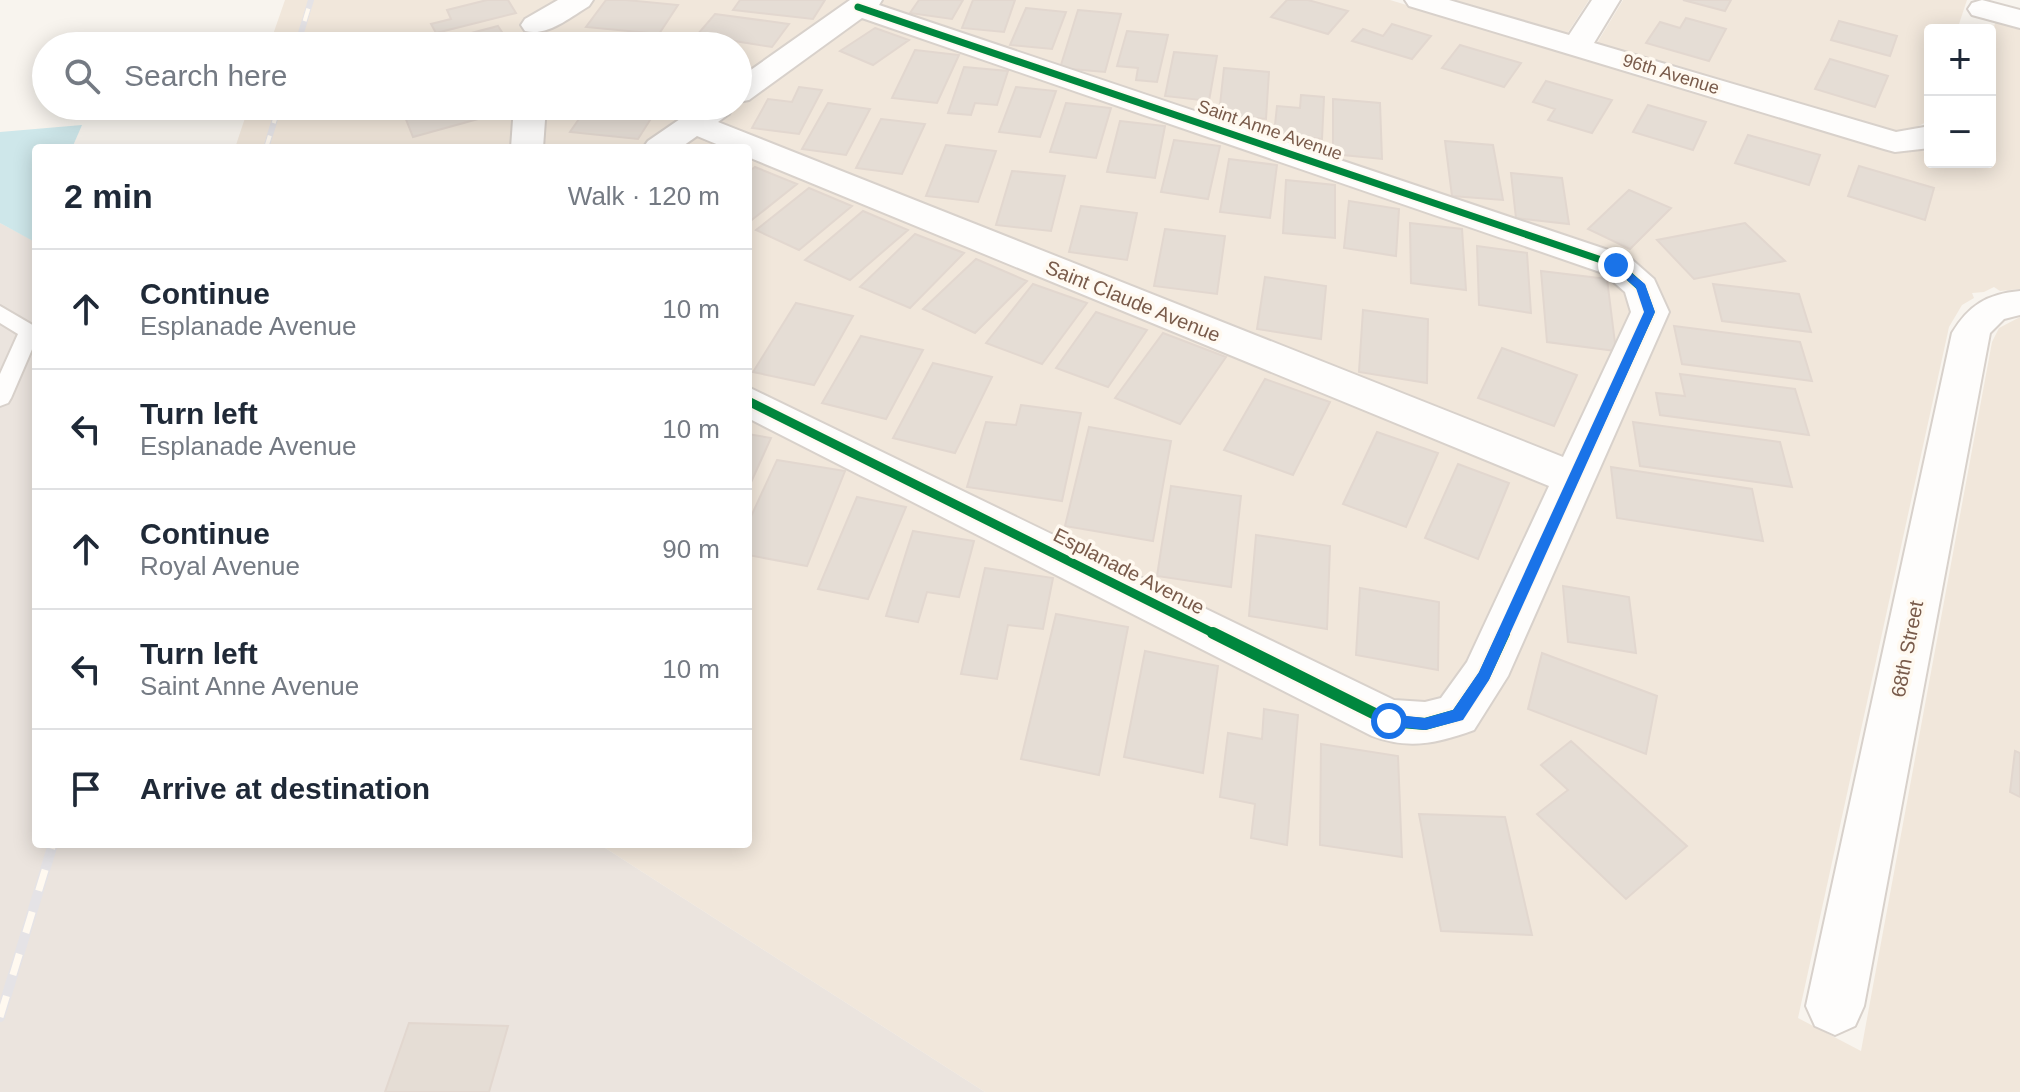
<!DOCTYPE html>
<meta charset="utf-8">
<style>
body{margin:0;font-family:Arial,sans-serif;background:#f2f2f3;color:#1f2937}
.controls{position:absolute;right:24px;top:24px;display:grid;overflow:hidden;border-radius:8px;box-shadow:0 4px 20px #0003}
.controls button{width:72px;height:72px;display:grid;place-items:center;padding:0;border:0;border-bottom:2px solid #e0e1e3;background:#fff;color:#1f2937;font:40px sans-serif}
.stop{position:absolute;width:24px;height:24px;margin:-18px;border:6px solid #1a73e8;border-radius:50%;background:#fff}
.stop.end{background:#1a73e8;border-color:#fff;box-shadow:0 2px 8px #0008}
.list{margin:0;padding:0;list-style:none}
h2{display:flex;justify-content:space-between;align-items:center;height:104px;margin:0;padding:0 32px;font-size:34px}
h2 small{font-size:26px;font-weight:400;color:#747a83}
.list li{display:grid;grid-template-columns:52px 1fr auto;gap:24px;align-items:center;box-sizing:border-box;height:120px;padding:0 32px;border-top:2px solid #e0e1e3}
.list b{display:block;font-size:30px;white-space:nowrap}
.list p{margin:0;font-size:26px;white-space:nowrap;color:#747a83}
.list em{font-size:26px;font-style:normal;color:#747a83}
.icon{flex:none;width:44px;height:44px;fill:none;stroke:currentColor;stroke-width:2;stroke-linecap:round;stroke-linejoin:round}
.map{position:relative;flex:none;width:2020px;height:1092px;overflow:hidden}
.search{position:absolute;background:#fff;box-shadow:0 4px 20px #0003;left:32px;top:32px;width:720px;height:88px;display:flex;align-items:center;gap:20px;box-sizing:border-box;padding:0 28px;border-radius:44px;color:#747a83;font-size:30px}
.panel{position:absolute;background:#fff;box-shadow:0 4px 20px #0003;left:32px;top:144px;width:720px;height:704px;border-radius:8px}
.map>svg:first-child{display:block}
.residential{fill:#f1e7db}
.industrial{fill:#ebe4de}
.water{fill:#cee7ea}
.building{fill:#e5ddd5;stroke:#e2d7cf;stroke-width:2}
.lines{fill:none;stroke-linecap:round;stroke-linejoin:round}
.lane-casing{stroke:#d8d1cb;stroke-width:4}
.street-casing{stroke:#d8d1cb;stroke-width:4}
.lane{fill:#fefdfc;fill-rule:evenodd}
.street{fill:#fefdfc;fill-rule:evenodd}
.rail-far1-casing{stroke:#e5e3e6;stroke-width:6}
.rail-casing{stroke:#e5e3e6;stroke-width:10}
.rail-far1{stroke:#fff9f0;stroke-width:4;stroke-dasharray:13;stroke-linecap:butt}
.rail{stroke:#fff9f0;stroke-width:7;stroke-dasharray:22;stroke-linecap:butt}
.cycleway-far2-casing{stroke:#fff9f0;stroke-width:11}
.cycleway-far1-casing{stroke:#fff9f0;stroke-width:14}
.cycleway-casing{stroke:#fff9f0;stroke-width:17}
.cycleway-far2{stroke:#00873e;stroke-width:7}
.cycleway-far1{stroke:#00873e;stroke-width:9}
.cycleway{stroke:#00873e;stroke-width:12}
.route{fill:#1a73e8}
.labels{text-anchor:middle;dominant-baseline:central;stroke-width:7;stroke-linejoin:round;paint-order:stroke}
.far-street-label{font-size:18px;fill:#795b4b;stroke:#fff9f0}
.street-label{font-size:20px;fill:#795b4b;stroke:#fff9f0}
</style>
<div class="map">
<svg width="2020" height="1092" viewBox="0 0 2020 1092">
<rect width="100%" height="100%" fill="#f8f4ee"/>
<path class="residential" d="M285,0H1390L1891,151H1922L1930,153V162H1990V40L1996,20L2020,26V289L2000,291L1994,287L1984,292L1972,293L1974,298L1962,305L1949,327L1798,1018L1861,1051L1992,342L1999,328L2020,317V1092H985L599,844H748V148H235L249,106H738V46H269Z
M1448,0H1589L1567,34Z
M1623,0H1967L1957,30H1930V109L1926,122L1911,130L1892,131L1597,43Z"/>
<path class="industrial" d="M0,223L36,242V844H599L985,1092H0Z"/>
<path class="water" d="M82,125L72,148H36V235L33,241L0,223V132Z"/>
<path class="building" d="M487,0H508L516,13L436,33L431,24L451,19L447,10Z
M606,0H626L678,5L659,34L586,27Z
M740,0H825L813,19L733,10Z
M919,0H963L952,19L910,13Z
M973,0H1015L1004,32L962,28Z
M1287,0H1308L1348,11L1328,34L1271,17Z
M1683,0H1731L1725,11Z
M1026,8L1066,12L1052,49L1010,45Z
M1078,10L1121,14L1105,72L1060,68Z
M715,14L789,24L772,47L697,35Z
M1686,18L1726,29L1709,61L1646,43L1660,22L1680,28Z
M1839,21L1897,36L1890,56L1831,40Z
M1392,24L1431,36L1412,59L1352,41L1363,29L1383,36Z
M498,26L510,44L422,46Z
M875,28L909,40L873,65L840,51Z
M1127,31L1168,35L1157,82L1136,80L1138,68L1117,66Z
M582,34L640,38L635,46H573Z
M674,40L731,46H670Z
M1460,45L1521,63L1504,87L1442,68Z
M915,50L959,55L937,103L892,98Z
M1174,52L1217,56L1209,101L1165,96Z
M1830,59L1888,76L1875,107L1815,89Z
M964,67L1008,71L997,105L975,103L971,115L948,113Z
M1224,68L1269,72L1266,119L1219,114Z
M1546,81L1612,100L1592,133L1548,120L1555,109L1533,102Z
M799,87L822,90L799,134L752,128L768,99L792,102Z
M1016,87L1056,91L1040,137L999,132Z
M1301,95L1324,97L1322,139L1274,134L1277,106L1300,108Z
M1333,99L1380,103L1382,159L1333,154Z
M828,103L870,109L846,155L802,149Z
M1066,103L1111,108L1096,158L1050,152Z
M1648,105L1706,122L1693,150L1633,132Z
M426,106H513L514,109L413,137L403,112Z
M588,106H659L638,139L570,132Z
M881,119L925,124L902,174L856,168Z
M1120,121L1165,126L1155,178L1107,172Z
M1748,135L1820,155L1809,185L1735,163Z
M1174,140L1220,146L1208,199L1161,192Z
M1445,141L1493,145L1503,200L1452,196Z
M946,145L996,151L978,202L926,196Z
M1229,159L1277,165L1270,218L1220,212Z
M1859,166L1934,188L1925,220L1848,196Z
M755,167L797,184L748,223V172Z
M1012,171L1065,176L1051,231L996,225Z
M1511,173L1562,178L1569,224L1516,218Z
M1286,180L1335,185V238L1283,233Z
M809,188L852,206L799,250L756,230Z
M1629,190L1671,208L1630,249L1588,229Z
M1349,201L1399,209L1396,256L1344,248Z
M1081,206L1137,213L1127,260L1069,252Z
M863,211L908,230L850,280L805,260Z
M1410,223L1462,229L1466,290L1411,283Z
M1745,223L1785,261L1694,279L1657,240Z
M1165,229L1225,236L1217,294L1154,286Z
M915,234L964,253L910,308L860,287Z
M1477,246L1527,253L1531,313L1479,305Z
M976,259L1027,281L975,333L923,309Z
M1541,271L1607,279L1616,351L1547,342Z
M1265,277L1326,286L1321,339L1257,329Z
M1033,284L1087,303L1042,364L986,343Z
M1713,284L1799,294L1811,332L1722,321Z
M796,303L853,316L814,385L753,372Z
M1363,310L1428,319L1427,383L1359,372Z
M1096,312L1147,330L1108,387L1056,368Z
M1674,326L1800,342L1812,381L1682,364Z
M1163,333L1226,357L1180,424L1115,398Z
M861,336L923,350L886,419L822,403Z
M1502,348L1577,375L1554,426L1478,398Z
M933,363L992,377L955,453L893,438Z
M1680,374L1795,389L1809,435L1660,415L1656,393L1685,396Z
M1265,379L1330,402L1293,475L1224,450Z
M1021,405L1081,413L1062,501L967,487L986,422L1016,425Z
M1633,422L1780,442L1792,487L1640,466Z
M1089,427L1171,441L1153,541L1065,526Z
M1377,432L1438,453L1406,527L1343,504Z
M748,434L771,438L748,489Z
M777,460L845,471L807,566L748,555V523Z
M1458,464L1509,483L1478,559L1425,538Z
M1611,467L1752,489L1763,541L1617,518Z
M1171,486L1241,496L1231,587L1157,576Z
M857,497L906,507L868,599L818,589Z
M913,531L974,541L959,597L927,592L918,622L886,616Z
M1256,535L1330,546L1327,629L1249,616Z
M985,568L1053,578L1043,629L1008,625L997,679L961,674Z
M1563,586L1629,597L1636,653L1568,642Z
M1360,588L1439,602L1438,670L1356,655Z
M1056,614L1128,627L1099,775L1021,759Z
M1145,651L1218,666L1203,773L1124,757Z
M1542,653L1657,696L1646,754L1528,709Z
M1264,709L1298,715L1287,845L1251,838L1255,804L1220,797L1228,733L1262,739Z
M1571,741L1687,846L1626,899L1537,814L1568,790L1541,765Z
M1321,744L1398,756L1402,857L1320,845Z
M2015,751L2020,753V797L2010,792Z
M1419,814L1505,817L1532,935L1441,931Z
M409,1023L508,1026L489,1092H385Z"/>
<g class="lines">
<g class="lane-casing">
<path id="lane" d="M0,306L36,327V340L11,398L8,403L0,406V374L18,334L0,323Z"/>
</g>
<g class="street-casing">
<path id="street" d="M558,0H593L589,6C570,17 548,37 525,31L521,25L525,19Z
M850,0H882L879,5L1629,257L1654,279L1669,312L1508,676L1474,730C1438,743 1409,750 1372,736L748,418V387L1394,700L1425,702L1441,698L1467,662L1549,486L748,157V148H726L697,136L680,148H643L648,141L699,106H733L729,114L718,122L1563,457L1631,312L1625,292L1603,273L862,18L749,100L738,102V79Z
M1405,0H1449L1569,35L1592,0H1620L1594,43L1896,132L1930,126V148L1895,152L1884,149L1409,6Z
M1982,0L2020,10V28L1972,15L1968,9L1972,3Z
M514,106H546L543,148H511Z
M2020,291V315L2004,319L1990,333L1864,1006L1855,1026L1835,1035L1815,1026L1806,1006L1952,333C1969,305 1987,294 2020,291Z"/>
</g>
<use href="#lane" class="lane"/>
<use href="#street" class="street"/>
<g class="rail-far1-casing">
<path id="rail-far1" d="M297,46L311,0
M266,148L279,106"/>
</g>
<g class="rail-casing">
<path id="rail" d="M0,1017L53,844"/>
</g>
<use href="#rail-far1" class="rail-far1"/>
<use href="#rail" class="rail"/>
<g class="cycleway-far2-casing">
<path id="cycleway-far2" d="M858,7L1616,265L1631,278"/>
</g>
<g class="cycleway-far1-casing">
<path id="cycleway-far1" d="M748,401L1217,635
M1503,635L1650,312L1641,287L1629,276"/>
</g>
<g class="cycleway-casing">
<path id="cycleway" d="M1213,633L1389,721L1425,724L1457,715L1484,676L1504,633"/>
</g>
<use href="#cycleway-far2" class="cycleway-far2"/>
<use href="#cycleway-far1" class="cycleway-far1"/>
<use href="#cycleway" class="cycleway"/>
</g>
<path class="route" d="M1612,263H1619L1645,284L1655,312L1489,680L1463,720L1425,730L1384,725L1382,721L1389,714L1425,718L1453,710L1479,672L1644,312L1636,288L1612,267Z"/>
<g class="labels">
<g class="far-street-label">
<text transform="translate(1671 74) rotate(17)">96th Avenue</text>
<text transform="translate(1270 130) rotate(19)">Saint Anne Avenue</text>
</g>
<g class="street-label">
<text transform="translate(1133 301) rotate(22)">Saint Claude Avenue</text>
<text transform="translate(1129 571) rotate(27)">Esplanade Avenue</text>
<text transform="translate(1907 649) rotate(-79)">68th Street</text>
</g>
</g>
</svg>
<div class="controls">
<button>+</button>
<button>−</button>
</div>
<div class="stop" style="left:1389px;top:721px"></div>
<div class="stop end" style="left:1616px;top:265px"></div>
<div class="search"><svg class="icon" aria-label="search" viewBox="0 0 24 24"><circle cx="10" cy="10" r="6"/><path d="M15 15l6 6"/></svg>Search here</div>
<section class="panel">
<h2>2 min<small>Walk · 120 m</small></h2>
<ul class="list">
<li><svg class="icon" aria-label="ahead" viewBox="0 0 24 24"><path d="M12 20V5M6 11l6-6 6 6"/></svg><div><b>Continue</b><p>Esplanade Avenue</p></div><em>10 m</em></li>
<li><svg class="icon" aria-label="left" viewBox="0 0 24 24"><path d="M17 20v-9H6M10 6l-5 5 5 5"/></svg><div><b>Turn left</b><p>Esplanade Avenue</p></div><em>10 m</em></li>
<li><svg class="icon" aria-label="ahead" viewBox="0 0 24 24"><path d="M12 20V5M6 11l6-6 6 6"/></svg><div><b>Continue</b><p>Royal Avenue</p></div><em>90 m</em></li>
<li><svg class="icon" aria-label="left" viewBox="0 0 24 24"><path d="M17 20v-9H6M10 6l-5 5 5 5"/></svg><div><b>Turn left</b><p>Saint Anne Avenue</p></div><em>10 m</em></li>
<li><svg class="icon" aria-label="arrive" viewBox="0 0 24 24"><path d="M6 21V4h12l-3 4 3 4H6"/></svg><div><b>Arrive at destination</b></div></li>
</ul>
</section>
</div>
